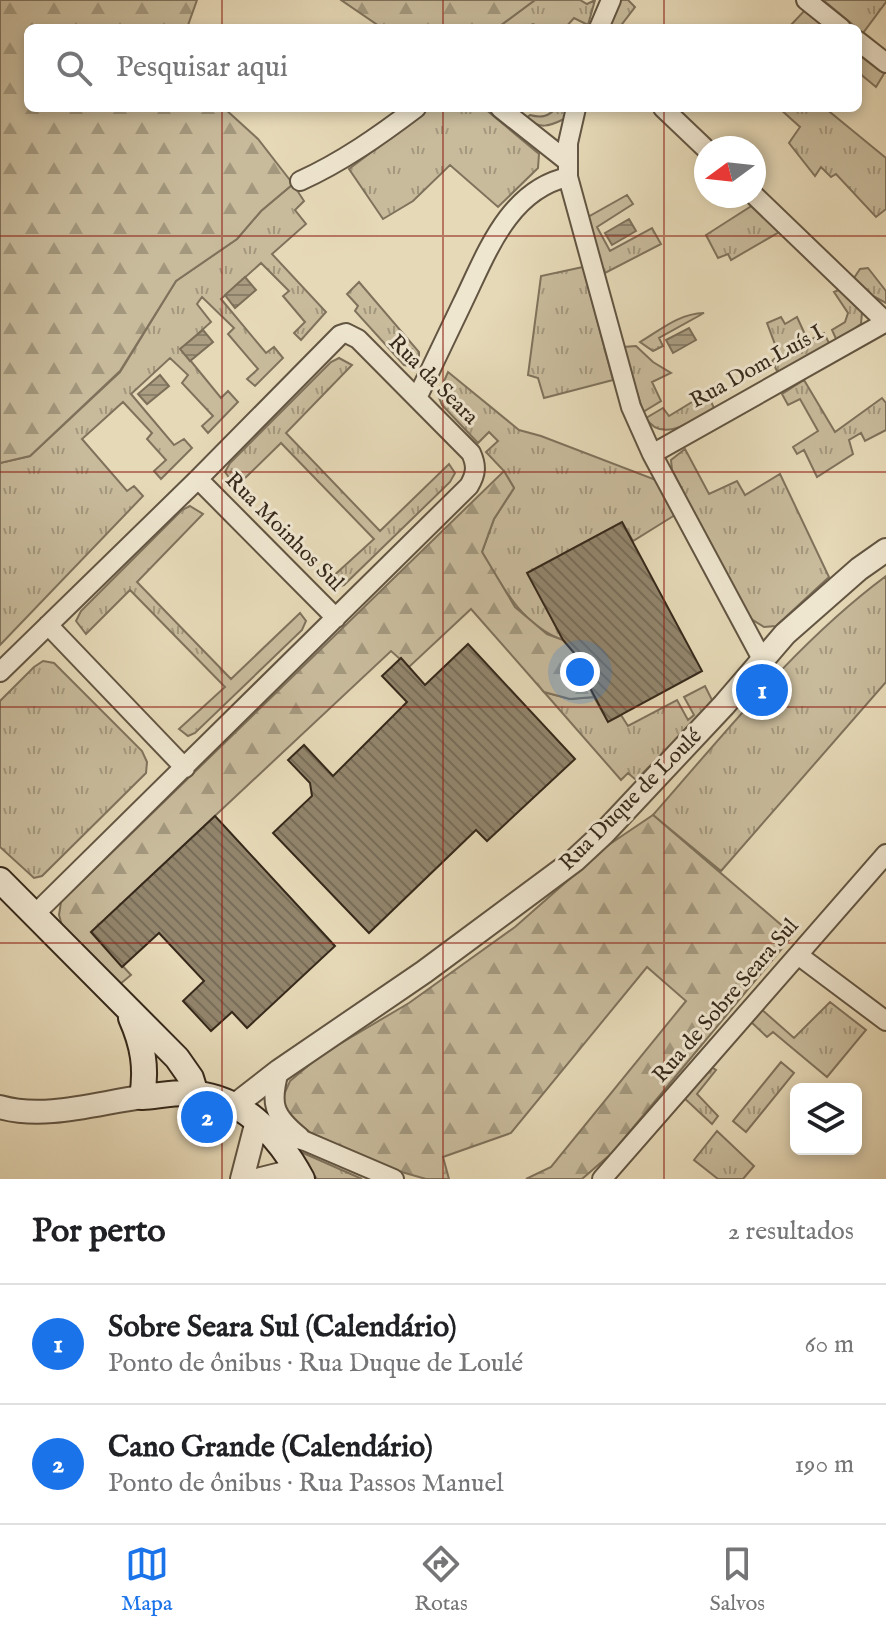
<!DOCTYPE html>
<html lang="pt">
<meta charset="utf-8">
<style>
body{margin:0;font-family:"IM FELL English",serif;background:#f6f6f6;color:#202124}
.controls{position:absolute;right:24px;bottom:24px;display:grid;overflow:hidden;border-radius:12px;box-shadow:0 4px 12px #0003}
.controls button{width:72px;height:72px;display:grid;place-items:center;padding:0;border:0;border-bottom:2px solid #e0e0e0;background:#fff;color:#202124;font:40px sans-serif}
.compass{position:absolute;left:694px;top:136px;width:72px;height:72px;border-radius:50%;background:#fff;box-shadow:0 4px 12px #0003;rotate:255deg}
.you{position:absolute;left:580px;top:672px;width:28px;height:28px;margin:-20px;border:6px solid #fff;border-radius:50%;background:#1a73e8;box-shadow:0 0 0 12px #1a73e833}
.badge{display:grid;place-items:center;width:52px;height:52px;border-radius:50%;background:#1a73e8;color:#fff;font-size:26px;font-weight:700}
.pin{position:absolute;translate:-50% -50%;border:4px solid #fff;box-shadow:0 2px 8px #0006}
.list{margin:0;padding:0;list-style:none}
h2{display:flex;justify-content:space-between;align-items:center;height:104px;margin:0;padding:0 32px;font-size:34px}
h2 small{font-size:26px;font-weight:400;color:#757577}
.list li{display:grid;grid-template-columns:52px 1fr auto;gap:24px;align-items:center;box-sizing:border-box;height:120px;padding:0 32px;border-top:2px solid #e0e0e0}
.list b{display:block;font-size:30px;white-space:nowrap}
.list p{margin:0;font-size:26px;white-space:nowrap;color:#757577}
.list em{font-size:26px;font-style:normal;color:#757577}
.icon{flex:none;width:44px;height:44px;fill:none;stroke:currentColor;stroke-width:2;stroke-linecap:round;stroke-linejoin:round}
.map{position:relative;flex:none;width:886px;height:1179px;overflow:hidden}
.search{position:absolute;background:#fff;box-shadow:0 4px 12px #0003;left:24px;right:24px;top:24px;height:88px;display:flex;align-items:center;gap:20px;box-sizing:border-box;padding:0 28px;border-radius:12px;color:#757577;font-size:30px}
.sheet{height:344px;background:#fff}
nav{display:flex;justify-content:space-around;align-items:center;box-sizing:border-box;height:112px;border-top:2px solid #e0e0e0;background:#fff;font-size:22px;color:#757577}
nav a{display:grid;justify-items:center;gap:4px}
nav .on{color:#1a73e8}
.map>svg:first-child{display:block}
.grass{fill:url(#grass-tufts);stroke:#7f725c;stroke-width:2}
.forest{fill:url(#forest-firs);stroke:#7f725c;stroke-width:2}
.water{fill:url(#water-rules);stroke:#7c6f59;stroke-width:2}
.building{fill:url(#building-back-hatch);stroke:#36291b;stroke-width:2}
.lines{fill:none;stroke-linecap:round;stroke-linejoin:round}
.minor-casing{stroke:#625542;stroke-width:22}
.tertiary-casing{stroke:#625542;stroke-width:26}
.secondary-casing{stroke:#36291b;stroke-width:28}
.minor{stroke:#efe6d0;stroke-width:18}
.tertiary{stroke:#efe6d0;stroke-width:22}
.secondary{stroke:#efe6d0;stroke-width:24}
.grid{fill:none;stroke:#8f2418;stroke-width:2;stroke-opacity:0.55}
.labels{text-anchor:middle;dominant-baseline:central;stroke-width:6;stroke-linejoin:round;paint-order:stroke}
.street-label{font-size:22px;fill:#36291b;stroke:#efe6d0}
</style>
<div class="map">
<svg width="886" height="1179" viewBox="0 0 886 1179">
<defs>
<pattern id="grass-tufts" width="24" height="20" patternUnits="userSpaceOnUse" patternTransform="scale(2)"><rect width="24" height="20" fill="#c8bb9c"/><path d="M3 7l-1-3M5 7V3M7 7l1-3M15 17l-1-3M17 17v-4M19 17l1-3" fill="none" stroke="#a3987e"/></pattern>
<pattern id="forest-firs" width="22" height="20" patternUnits="userSpaceOnUse" patternTransform="scale(2)"><rect width="22" height="20" fill="#c8bb9c"/><path d="M5 1l3.5 6h-7zM16 11l3.5 6h-7z" fill="#a3987e"/></pattern>
<pattern id="water-rules" width="6" height="5" patternUnits="userSpaceOnUse" patternTransform="scale(2)"><rect width="6" height="5" fill="#aa9d82"/><path d="M0 2.5h6" fill="none" stroke="#8b806a"/></pattern>
<pattern id="building-back-hatch" width="6" height="6" patternUnits="userSpaceOnUse" patternTransform="scale(2)"><rect width="6" height="6" fill="#92856c"/><path d="M-1 5l2 2M0 0l6 6M5-1l2 2" fill="none" stroke="#786d58"/></pattern>
</defs>
<rect width="100%" height="100%" fill="#e6d9b7"/>
<filter id="stains"><feTurbulence type="fractalNoise" baseFrequency=".0025" numOctaves="4"/><feColorMatrix values="0 0 0 0 .2 0 0 0 0 .09 0 0 0 0 .02 0 0 0 .5 -.17"/></filter>
<radialGradient id="worn" r=".72"><stop offset=".6" stop-color="#630" stop-opacity="0"/><stop offset="1" stop-color="#630" stop-opacity=".3"/></radialGradient>
<path class="grass" d="M535,0H580L587,4L595,0L588,25L574,18L565,28H542L533,24L525,28H497Z
M617,0H628L635,7L619,28H606Z
M823,0H886V2L863,33Z
M806,9L830,28H788Z
M864,55L885,72L876,87L858,72V64Z
M430,108H484L539,154L538,168L498,207L450,165L413,201L383,219L349,169Z
M556,108H567L564,119C548,127 540,129 526,118L530,115C541,118 548,117 556,108Z
M779,108H825L886,158V209L876,217L836,174L831,177L821,167L815,176L789,143L800,127Z
M293,184L304,201L295,210L306,224L272,254L326,312L301,340L294,333L305,322L283,296L289,291L261,263L221,299L266,353L274,347L283,358L255,386L247,379L258,369L228,334L234,328L202,297L197,304L211,322L181,349L221,398L228,391L238,402L208,433L202,426L213,416L182,383L188,375L170,358L131,394L174,445L184,439L192,448L161,479L154,471L166,460L147,439L152,433L123,402L82,439L127,491L134,486L143,496L0,645V463L30,456L120,372L176,281L237,239L261,211Z
M627,195L633,204L597,227L610,251L652,228L661,244L603,274L588,217Z
M753,205L781,231L731,260L728,254L718,258L706,235Z
M583,267L613,380L544,398L538,378L528,375L541,276Z
M868,268L886,291V303L873,296L854,278L860,269Z
M359,282L419,352V360L410,366L404,365L355,311L358,306L347,294Z
M841,289L862,312L861,324L837,341L832,330L845,322L848,313L834,292Z
M704,313L659,338L663,346L653,351L640,342C662,329 678,314 704,313Z
M781,317L785,324L797,317L808,341L824,333L830,345L778,373L772,361L779,355L767,323Z
M636,346L653,362L671,373L652,382L661,401L643,412L623,347Z
M339,358L352,365L286,433L380,531L449,464L455,473L450,482L344,585L337,587L328,581L374,539L281,443L236,487L225,472L230,463L331,362Z
M448,372L519,430L541,436L656,480L675,515L633,541L622,522L528,573L563,640C522,625 503,588 482,552L494,519L514,488L504,471L486,452L498,441L489,432L478,443L442,405L438,395Z
M804,380L835,432L882,398L886,403V430L865,441L861,433L849,440L853,454L817,477L804,450L797,454L793,447L818,431L800,399L788,405L782,394Z
M707,393L714,408C695,419 662,445 646,418L663,408L669,416Z
M685,449L709,494L737,481L745,495L780,474L829,577L776,626L764,627L748,617L672,470L671,460Z
M190,506L203,514L137,582L231,679L300,613L306,621L302,630L195,733L188,736L179,729L225,687L130,590L86,634L76,621L81,611L182,510Z
M886,576V682L721,871L653,815C726,732 796,643 886,576Z
M43,661L54,663L142,751L147,762L146,773L42,876L34,878L0,847V701L34,667Z
M705,686L713,702L636,780L628,773L621,780L544,692L570,699L594,697L608,722L621,715L628,726L677,700L688,720L694,715L684,697Z
M830,1002L866,1030L827,1077L773,1032L767,1037L749,1020L760,1008L794,1038Z
M781,1062L794,1073L746,1132L733,1121Z
M710,1066L716,1070L697,1094L718,1116L712,1124L683,1097Z
M717,1131L754,1166L743,1179H718L694,1160Z
M301,1152L362,1179H317L299,1157Z"/>
<path class="forest" d="M0,0H197L187,28H28V108H224L258,139L293,184L261,211L237,239L176,281L120,371L30,456L0,463Z
M341,0H535L497,28H382Z
M504,471L514,488L494,519L482,552L515,607L547,634L563,640L581,661L573,667L577,675L582,672L594,697L570,699L544,692L471,609L409,667L391,651L91,932L131,975L119,985L63,929L59,915L61,902Z
M653,815L793,935L612,1153L582,1179H526L551,1167L686,1001L647,967L511,1133L443,1157L449,1179H426L384,1167L311,1133L289,1116L282,1099L290,1081L321,1055L409,1003L515,927L607,846Z"/>
<path class="water" d="M629,219L636,231L612,245L605,233Z
M245,277L256,290L235,308L225,295Z
M689,328L696,340L673,353L666,340Z
M203,330L213,342L190,361L180,349Z
M160,375L169,386L147,404L138,394Z"/>
<path class="building" d="M622,522L702,671L608,722L577,663L581,661L563,640L527,573Z
M468,644L575,759L487,841L476,830L369,933L273,833L312,796L310,783L288,760L304,745L333,776L407,702L382,676L401,658L425,685Z
M215,816L335,946L247,1028L232,1012L211,1031L183,1001L204,981L159,933L122,967L91,932Z"/>
<g class="lines">
<g class="minor-casing">
<path id="minor" d="M806,0L841,28
M599,28L611,0
M858,41L886,63
M500,108L567,161
M576,108L568,143V177L631,407L652,454L762,659
M663,108L706,149
M300,181C342,162 379,136 416,108
M754,195L886,322
M417,398C432,367 447,335 462,304C486,255 508,190 568,177
M652,454L886,322
M198,479L336,618
M48,625L185,768
M0,672L198,479L340,335L346,333L358,339L471,453C477,466 476,474 469,486L35,914
M798,955L886,1021
M279,1071C270,1104 273,1115 300,1137
M268,1130L305,1141L394,1179
M602,1179L886,854"/>
</g>
<g class="tertiary-casing">
<path id="tertiary" d="M234,1106L279,1071L424,972L575,860L603,834L724,705L785,634L859,569L886,550
M0,1107C45,1120 97,1103 142,1097
M242,1179L257,1121
M261,1179L297,1170"/>
</g>
<g class="secondary-casing">
<path id="secondary" d="M0,880L177,1058L191,1078L196,1094
M131,1018C143,1045 147,1068 142,1097C156,1096 171,1093 186,1093C240,1094 278,1134 302,1179"/>
</g>
<use href="#minor" class="minor"/>
<use href="#tertiary" class="tertiary"/>
<use href="#secondary" class="secondary"/>
</g>
<path class="grid" d="M222,0V28M443,0V28M664,0V28M222,108V1179M443,108V1179M664,108V1179M0,236H886M0,472H886M0,707H886M0,943H886"/>
<g class="labels">
<g class="street-label">
<text transform="translate(757 367) rotate(-29)">Rua Dom Luís I</text>
<text transform="translate(433 380) rotate(45)">Rua da Seara</text>
<text transform="translate(284 532) rotate(45)">Rua Moinhos Sul</text>
<text transform="translate(631 800) rotate(-45)">Rua Duque de Loulé</text>
<text transform="translate(726 1001) rotate(-49)">Rua de Sobre Seara Sul</text>
</g>
</g>
<rect width="100%" height="100%" filter="url(#stains)"/>
<rect width="100%" height="100%" fill="url(#worn)"/>
</svg>
<div class="controls">
<button><svg class="icon" aria-label="layers" viewBox="0 0 24 24"><path d="M12 4l9 5-9 5-9-5zM3 14l9 5 9-5"/></svg></button>
</div>
<svg class="compass" viewBox="-18 -18 36 36"><path d="M0-13l5 13h-10z" fill="#e53935"/><path d="M0 13l5-13h-10z" fill="#757577"/></svg>
<div class="you"></div>
<div class="pin badge" style="left:762px;top:690px">1</div>
<div class="pin badge" style="left:207px;top:1117px">2</div>
<div class="search"><svg class="icon" aria-label="search" viewBox="0 0 24 24"><circle cx="10" cy="10" r="6"/><path d="M15 15l6 6"/></svg>Pesquisar aqui</div>
</div>
<section class="sheet">
<h2>Por perto<small>2 resultados</small></h2>
<ul class="list">
<li><span class="badge">1</span><div><b>Sobre Seara Sul (Calendário)</b><p>Ponto de ônibus · Rua Duque de Loulé</p></div><em>60 m</em></li>
<li><span class="badge">2</span><div><b>Cano Grande (Calendário)</b><p>Ponto de ônibus · Rua Passos Manuel</p></div><em>190 m</em></li>
</ul>
</section>
<nav>
<a class="on"><svg class="icon" aria-label="map" viewBox="0 0 24 24"><path d="M3 6l6-2 6 2 6-2v14l-6 2-6-2-6 2zM9 4v14M15 6v14"/></svg>Mapa</a>
<a><svg class="icon" aria-label="directions" viewBox="0 0 24 24"><path d="M12 3l9 9-9 9-9-9zM9 14v-3h6M13 9l2 2-2 2"/></svg>Rotas</a>
<a><svg class="icon" aria-label="saved" viewBox="0 0 24 24"><path d="M7 4h10v16l-5-4-5 4z"/></svg>Salvos</a>
</nav>
